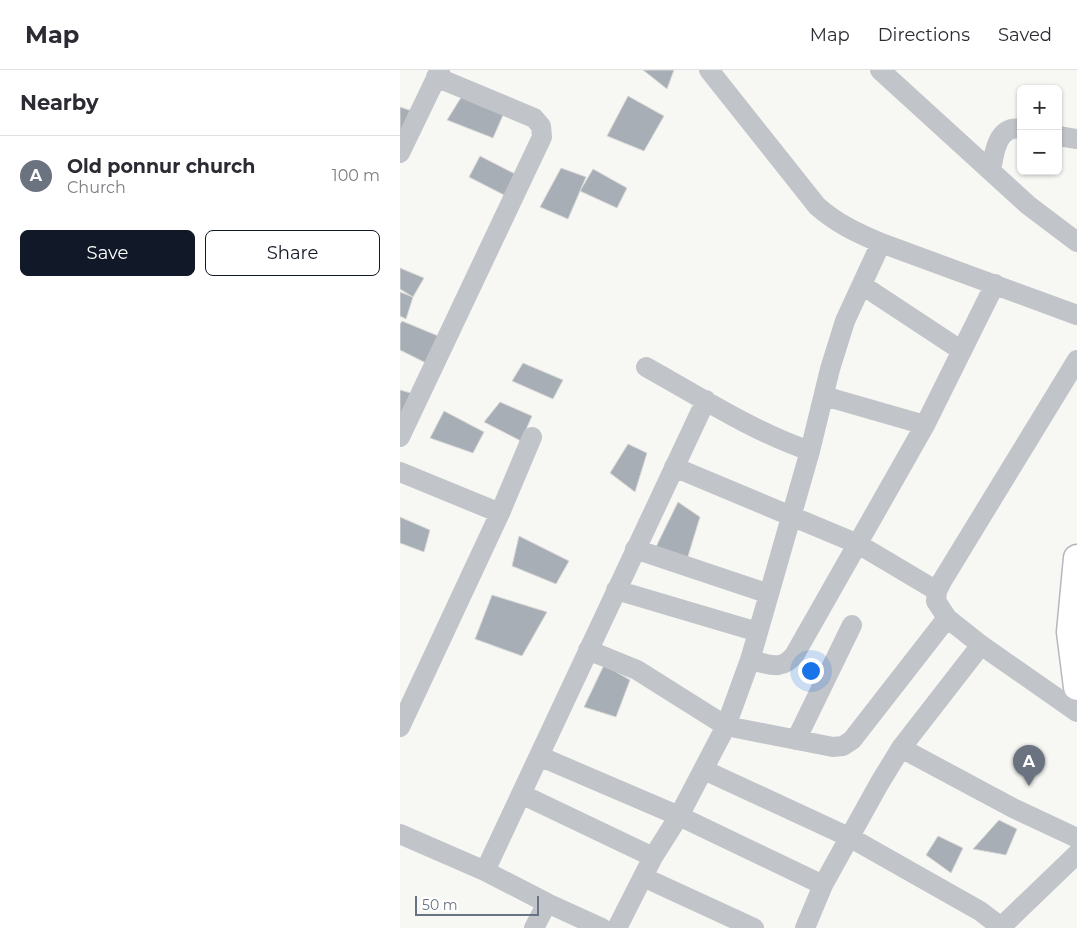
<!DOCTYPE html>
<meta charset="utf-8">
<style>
body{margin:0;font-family:Montserrat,sans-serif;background:#f2f2f3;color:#2b2b33}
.controls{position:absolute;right:15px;top:15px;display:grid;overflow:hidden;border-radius:8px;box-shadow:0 1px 4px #0004}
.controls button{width:45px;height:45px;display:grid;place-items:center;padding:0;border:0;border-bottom:1px solid #e1e1e2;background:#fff;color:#2b2b33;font:25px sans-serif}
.scale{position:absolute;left:15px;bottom:12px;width:124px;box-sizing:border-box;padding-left:5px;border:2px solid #687383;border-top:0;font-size:14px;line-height:18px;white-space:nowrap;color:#687383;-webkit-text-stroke:4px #fff;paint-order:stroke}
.you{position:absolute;left:410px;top:600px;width:18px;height:18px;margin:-12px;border:4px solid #fff;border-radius:50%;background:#1a73e8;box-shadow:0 0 0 8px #1a73e833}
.badge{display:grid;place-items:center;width:32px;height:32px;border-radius:50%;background:#111827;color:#fff;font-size:16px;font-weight:700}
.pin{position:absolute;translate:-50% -41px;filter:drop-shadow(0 1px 2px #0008)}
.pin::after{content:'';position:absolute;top:26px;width:18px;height:15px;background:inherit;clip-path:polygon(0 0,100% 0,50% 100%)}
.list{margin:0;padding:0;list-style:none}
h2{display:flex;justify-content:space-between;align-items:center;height:65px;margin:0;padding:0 20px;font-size:21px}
h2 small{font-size:16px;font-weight:400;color:#7c7c81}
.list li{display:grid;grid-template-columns:32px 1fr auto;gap:15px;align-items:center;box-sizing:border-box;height:80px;padding:0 20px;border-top:1px solid #e1e1e2}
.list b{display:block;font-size:19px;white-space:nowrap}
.list p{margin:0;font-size:16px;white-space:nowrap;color:#7c7c81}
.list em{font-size:16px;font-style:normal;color:#7c7c81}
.actions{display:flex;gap:10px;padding:15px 20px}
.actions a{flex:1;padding:11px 0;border:1px solid #111827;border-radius:8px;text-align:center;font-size:18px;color:#111827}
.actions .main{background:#111827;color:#fff}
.map{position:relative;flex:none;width:677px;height:858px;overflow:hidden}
header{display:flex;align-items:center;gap:30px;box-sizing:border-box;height:70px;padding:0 25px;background:#fff;border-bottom:1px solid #e1e1e2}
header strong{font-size:24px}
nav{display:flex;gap:28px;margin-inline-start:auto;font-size:18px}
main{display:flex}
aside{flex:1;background:#fff}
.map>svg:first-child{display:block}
.building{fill:#a8aeb5;stroke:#d8d9d7}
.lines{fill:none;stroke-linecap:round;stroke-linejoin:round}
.major-casing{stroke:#b4b7bc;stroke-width:29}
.minor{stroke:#c1c4c8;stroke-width:20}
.major{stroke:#fff;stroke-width:26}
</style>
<header>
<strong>Map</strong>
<nav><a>Map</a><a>Directions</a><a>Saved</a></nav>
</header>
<main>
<aside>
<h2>Nearby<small></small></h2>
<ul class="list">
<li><span class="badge" style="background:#6b7280">A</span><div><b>Old ponnur church</b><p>Church</p></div><em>100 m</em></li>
</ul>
<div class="actions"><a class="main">Save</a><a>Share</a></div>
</aside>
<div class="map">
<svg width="677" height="858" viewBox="0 0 677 858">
<rect width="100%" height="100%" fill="#f7f7f4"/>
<path class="building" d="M243,0H274L267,19Z
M62,26L104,43L93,68L47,50Z
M228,26L264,46L244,81L207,66Z
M0,37L12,41L0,63Z
M80,86L119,106L108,127L69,107Z
M161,98L186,107L168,149L140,137Z
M193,99L227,118L217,138L180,121Z
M0,198L24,208L13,227L0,219Z
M0,222L13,227L6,249L0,246Z
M2,251L43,268L30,295L0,280V254Z
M123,293L163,310L153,329L112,311Z
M0,320L11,323L0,353Z
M100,332L132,346L121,371L84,352Z
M44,341L84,362L73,383L30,368Z
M228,374L247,383L235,422L210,403Z
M278,432L300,447L285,496L252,485Z
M0,447L30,460L24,482L0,473Z
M119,466L169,491L156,514L112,496Z
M92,525L147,542L122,586L75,569Z
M204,595L230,610L216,647L184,637Z
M599,750L617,759L606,785L573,779Z
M538,766L563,778L551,803L526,785Z"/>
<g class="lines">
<g class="major-casing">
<path id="major" d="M677,488L670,562L677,617"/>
</g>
<path class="minor" d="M309,0L417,136C436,153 457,163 481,173L677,245
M480,0L628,135L677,172
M658,66L677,69
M0,83L40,0
M591,101C594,83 597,55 621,59
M462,215L562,281
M677,290L542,511L537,521L536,531L547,548L581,575L677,642
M246,297C300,327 352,361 410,381
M424,326L525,355
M0,367L142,67L141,56L134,48L36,7
M274,397L458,474L537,521
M0,402L100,443
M235,479L369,524
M216,520L358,562
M188,580L237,600L326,656L433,677L443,676L452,670L547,548
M350,590C368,594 382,602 395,584L525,355L595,214
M0,657L100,443L132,367
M396,670L452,555
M501,678L613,738L677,768
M139,686L279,746L423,815
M304,700L451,768L580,841L601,857
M121,724L253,787
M0,764L85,801L147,833L202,858
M85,801L306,330
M243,807L354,858
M134,858L147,833
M217,858L253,787L279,746L326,656L350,590L369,524L410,381L430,299L445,251L481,173
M405,858L423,815L479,714L501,678L581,575
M600,858L677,784"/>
<use href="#major" class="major"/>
</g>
</svg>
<div class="controls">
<button>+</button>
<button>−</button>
</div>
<div class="scale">50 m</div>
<div class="you"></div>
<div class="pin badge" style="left:629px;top:716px;background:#6b7280">A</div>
</div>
</main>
